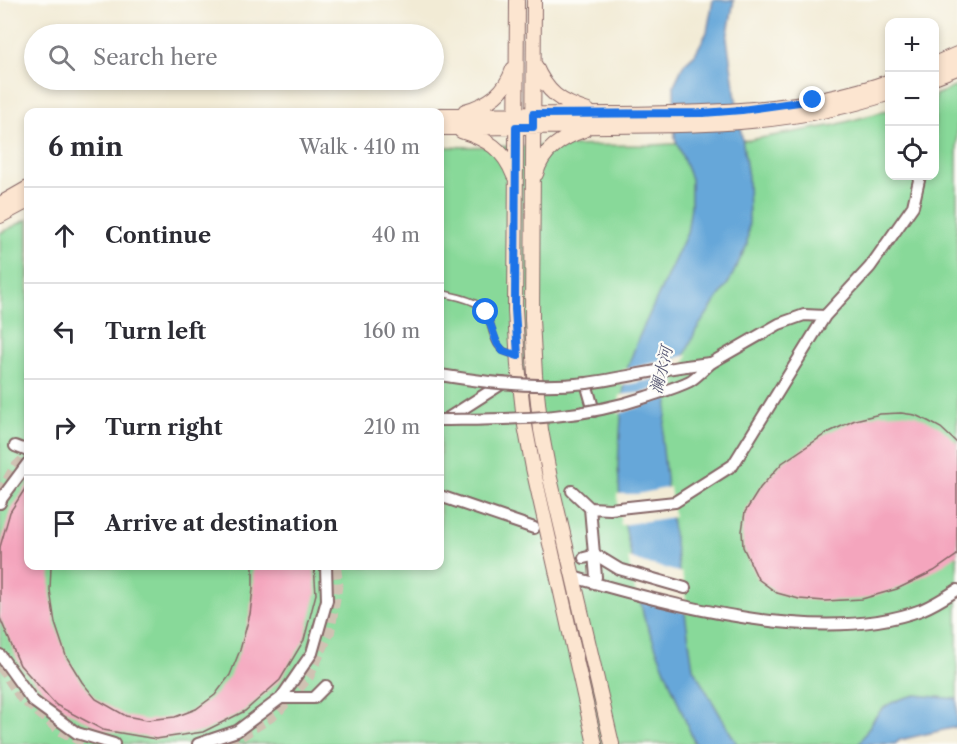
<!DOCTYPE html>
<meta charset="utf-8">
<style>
body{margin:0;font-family:"Libre Caslon Text","Noto Serif SC",serif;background:#f7f7f7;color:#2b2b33}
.controls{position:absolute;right:18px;top:18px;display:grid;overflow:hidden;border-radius:12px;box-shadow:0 3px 9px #0003}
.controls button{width:54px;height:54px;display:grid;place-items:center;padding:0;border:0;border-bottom:2px solid #e1e1e2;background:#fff;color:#2b2b33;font:30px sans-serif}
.stop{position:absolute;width:18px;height:18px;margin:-14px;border:4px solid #1a73e8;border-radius:50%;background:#fff}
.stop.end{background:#1a73e8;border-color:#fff;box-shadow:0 2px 6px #0008}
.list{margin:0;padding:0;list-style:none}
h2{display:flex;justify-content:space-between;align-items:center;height:78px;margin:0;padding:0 24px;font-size:26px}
h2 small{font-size:20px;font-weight:400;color:#7c7c81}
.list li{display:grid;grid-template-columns:39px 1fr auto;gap:18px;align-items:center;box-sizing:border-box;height:96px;padding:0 24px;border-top:2px solid #e1e1e2}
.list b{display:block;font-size:22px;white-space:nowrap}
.list em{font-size:20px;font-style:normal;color:#7c7c81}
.icon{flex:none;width:33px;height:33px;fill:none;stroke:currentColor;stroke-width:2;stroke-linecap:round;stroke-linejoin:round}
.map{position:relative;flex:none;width:957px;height:744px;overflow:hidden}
.search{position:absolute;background:#fff;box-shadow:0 3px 9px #0003;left:24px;top:24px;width:420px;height:66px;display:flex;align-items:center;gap:15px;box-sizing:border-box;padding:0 21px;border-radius:33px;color:#7c7c81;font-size:22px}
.panel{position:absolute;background:#fff;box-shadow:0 3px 9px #0003;left:24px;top:108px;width:420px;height:462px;border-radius:12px}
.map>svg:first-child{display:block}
.green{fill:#88d999;stroke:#697c62;stroke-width:1.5}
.water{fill:#66a7d9;stroke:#586382;stroke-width:1.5}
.pier{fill:#f2ebd5}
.building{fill:#f4a5bd}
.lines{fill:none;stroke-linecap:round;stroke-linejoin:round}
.street-tunnel{stroke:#d0c2b3;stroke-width:10;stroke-dasharray:10 5;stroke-linecap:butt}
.lane-casing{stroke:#856666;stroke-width:8}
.street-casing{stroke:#856666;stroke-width:14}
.secondary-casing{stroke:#856666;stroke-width:16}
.lane{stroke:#fff;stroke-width:5}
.street{stroke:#fff;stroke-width:10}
.secondary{stroke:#fce5d0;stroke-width:14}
.street-bridge-casing{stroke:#856666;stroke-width:14;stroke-linecap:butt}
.street-bridge{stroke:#fff;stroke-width:10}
.route{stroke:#1a73e8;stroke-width:8}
.labels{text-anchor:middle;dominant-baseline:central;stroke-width:4.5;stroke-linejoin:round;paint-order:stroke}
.water-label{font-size:16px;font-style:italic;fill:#555571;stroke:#fdfcf7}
</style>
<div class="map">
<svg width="957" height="744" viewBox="0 0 957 744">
<rect width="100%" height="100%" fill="#fdfcf7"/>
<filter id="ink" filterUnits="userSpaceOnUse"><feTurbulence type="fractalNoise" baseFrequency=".0167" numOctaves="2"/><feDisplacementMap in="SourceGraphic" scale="12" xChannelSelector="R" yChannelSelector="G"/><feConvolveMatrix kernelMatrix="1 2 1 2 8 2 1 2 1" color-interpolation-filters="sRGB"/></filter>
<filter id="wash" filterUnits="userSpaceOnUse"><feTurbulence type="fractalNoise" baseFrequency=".008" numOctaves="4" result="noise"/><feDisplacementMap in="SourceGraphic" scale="24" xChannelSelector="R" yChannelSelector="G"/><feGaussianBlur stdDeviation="1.35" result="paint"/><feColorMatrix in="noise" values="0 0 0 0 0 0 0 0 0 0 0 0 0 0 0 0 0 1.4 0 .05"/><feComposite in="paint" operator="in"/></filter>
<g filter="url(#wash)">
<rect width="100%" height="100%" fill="#f2ebd5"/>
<path class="green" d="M957,86V714L888,744H0V233L28,219V566H440V147L653,145L749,140L835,125L889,110L890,176H934L935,95Z"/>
<path class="water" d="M713,0H734L727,39L748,177L749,220L747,245L729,282L696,330L670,390L662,441L668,496L693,668L737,744H695L644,618L620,502L618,465L622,403L626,372L638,339L687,233L691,206V179L675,138L674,85L684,64L695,54L707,32Z
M916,695L957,699V727L900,740L895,744H859C878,713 878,703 916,695Z"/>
<path class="pier" d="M688,355L680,374L621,386L623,370Z
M677,380L672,396L618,414L620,395L646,392Z
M670,487L674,517L621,525L617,494H638Z
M628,558L682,573L688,613L637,599Z"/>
<g id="blocks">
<path class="building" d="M901,413L915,415L928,421L941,428L957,443V555L934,571L897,589L862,599L825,601L799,599L777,593L758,579L743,547L742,531L745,512L760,488L782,463L827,433L855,420L880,414Z
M28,484V566H51L50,590L55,623L66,656L82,682L96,699L126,716L147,720L175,717L196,709L215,695L230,675L240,650L250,614L253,589V566H314L316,594L304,640L280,680L245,711L203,732L156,739L103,730L56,705L20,665L0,618V547L10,512Z"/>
</g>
</g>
<g filter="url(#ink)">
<use href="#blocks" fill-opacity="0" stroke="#856666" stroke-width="1.5"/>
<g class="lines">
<path class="street-tunnel" d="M0,493L14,468L28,455
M0,666L21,698L59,730L86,744
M229,744L276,714L309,677L330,632L338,583L336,566"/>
<g class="lane-casing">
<path id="lane" d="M440,293C452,296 469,298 480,306C494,316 489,342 504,351C508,353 513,354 517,356"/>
</g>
<g class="street-casing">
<path id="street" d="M711,363L779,324L804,315L825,316
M440,375L453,377
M586,383L594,411
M440,420H445L503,383
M15,446L28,451
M572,491L590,508L596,577
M440,496L534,528
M0,503L2,498L28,463
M590,508L610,509L675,502L733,465L825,316L870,267L913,206L920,176
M584,558L596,555L619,569L685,588
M573,577C671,605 822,647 921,610C933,605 946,597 957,590
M0,655L33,701L77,733L114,744
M281,698H314L326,686
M198,744L237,731L281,698L312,653L327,600L326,566"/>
</g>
<g class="secondary-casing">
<path id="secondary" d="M517,0L515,310L518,365L524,420L533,468L595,744
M534,0L532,319L535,375L541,430L550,478L612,744
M934,64L957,54
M535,65C547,93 560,102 588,111
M934,77L957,68
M465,111C489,104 505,93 513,69
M440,115C499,114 559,114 618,114C708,113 804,112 890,81
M440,128C496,127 552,127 609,126C703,126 799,124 890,93
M461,131C487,139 504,149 514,176
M536,174C542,150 562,138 584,130
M0,204L28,188
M0,216L28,201"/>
</g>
<use href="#lane" class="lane"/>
<use href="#street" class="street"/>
<use href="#secondary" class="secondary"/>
<g class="street-bridge-casing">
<path id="street-bridge" d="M453,377C496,384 543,388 587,383C628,377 669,367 710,363
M445,420C516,419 578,420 646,397C661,392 676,388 690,381C697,377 704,369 711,363"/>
</g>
<use href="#street-bridge" class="street-bridge"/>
</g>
</g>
<g class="lines" filter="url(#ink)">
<path class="route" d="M486,312L497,343L503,351L518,356L515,309L516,127H533V114L703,113L742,110L813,100"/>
</g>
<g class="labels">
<g class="water-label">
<text transform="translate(661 370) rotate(-76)">澜水河</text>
</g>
</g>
</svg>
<div class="controls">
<button>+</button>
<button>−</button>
<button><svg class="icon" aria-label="locate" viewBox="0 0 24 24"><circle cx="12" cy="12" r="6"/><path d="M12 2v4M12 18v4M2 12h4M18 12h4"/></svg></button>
</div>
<div class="stop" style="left:486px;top:312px"></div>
<div class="stop end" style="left:813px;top:100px"></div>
<div class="search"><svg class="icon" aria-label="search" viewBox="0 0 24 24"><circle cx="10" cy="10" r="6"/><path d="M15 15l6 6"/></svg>Search here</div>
<section class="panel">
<h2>6 min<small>Walk · 410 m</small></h2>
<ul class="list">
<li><svg class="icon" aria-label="ahead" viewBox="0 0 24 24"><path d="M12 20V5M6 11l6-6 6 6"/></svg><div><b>Continue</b></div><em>40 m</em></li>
<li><svg class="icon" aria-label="left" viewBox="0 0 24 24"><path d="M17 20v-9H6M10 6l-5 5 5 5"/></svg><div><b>Turn left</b></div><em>160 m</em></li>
<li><svg class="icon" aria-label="right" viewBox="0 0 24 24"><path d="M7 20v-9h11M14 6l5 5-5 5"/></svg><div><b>Turn right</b></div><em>210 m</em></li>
<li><svg class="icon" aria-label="arrive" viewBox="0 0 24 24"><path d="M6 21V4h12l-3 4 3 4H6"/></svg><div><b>Arrive at destination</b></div></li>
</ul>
</section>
</div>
